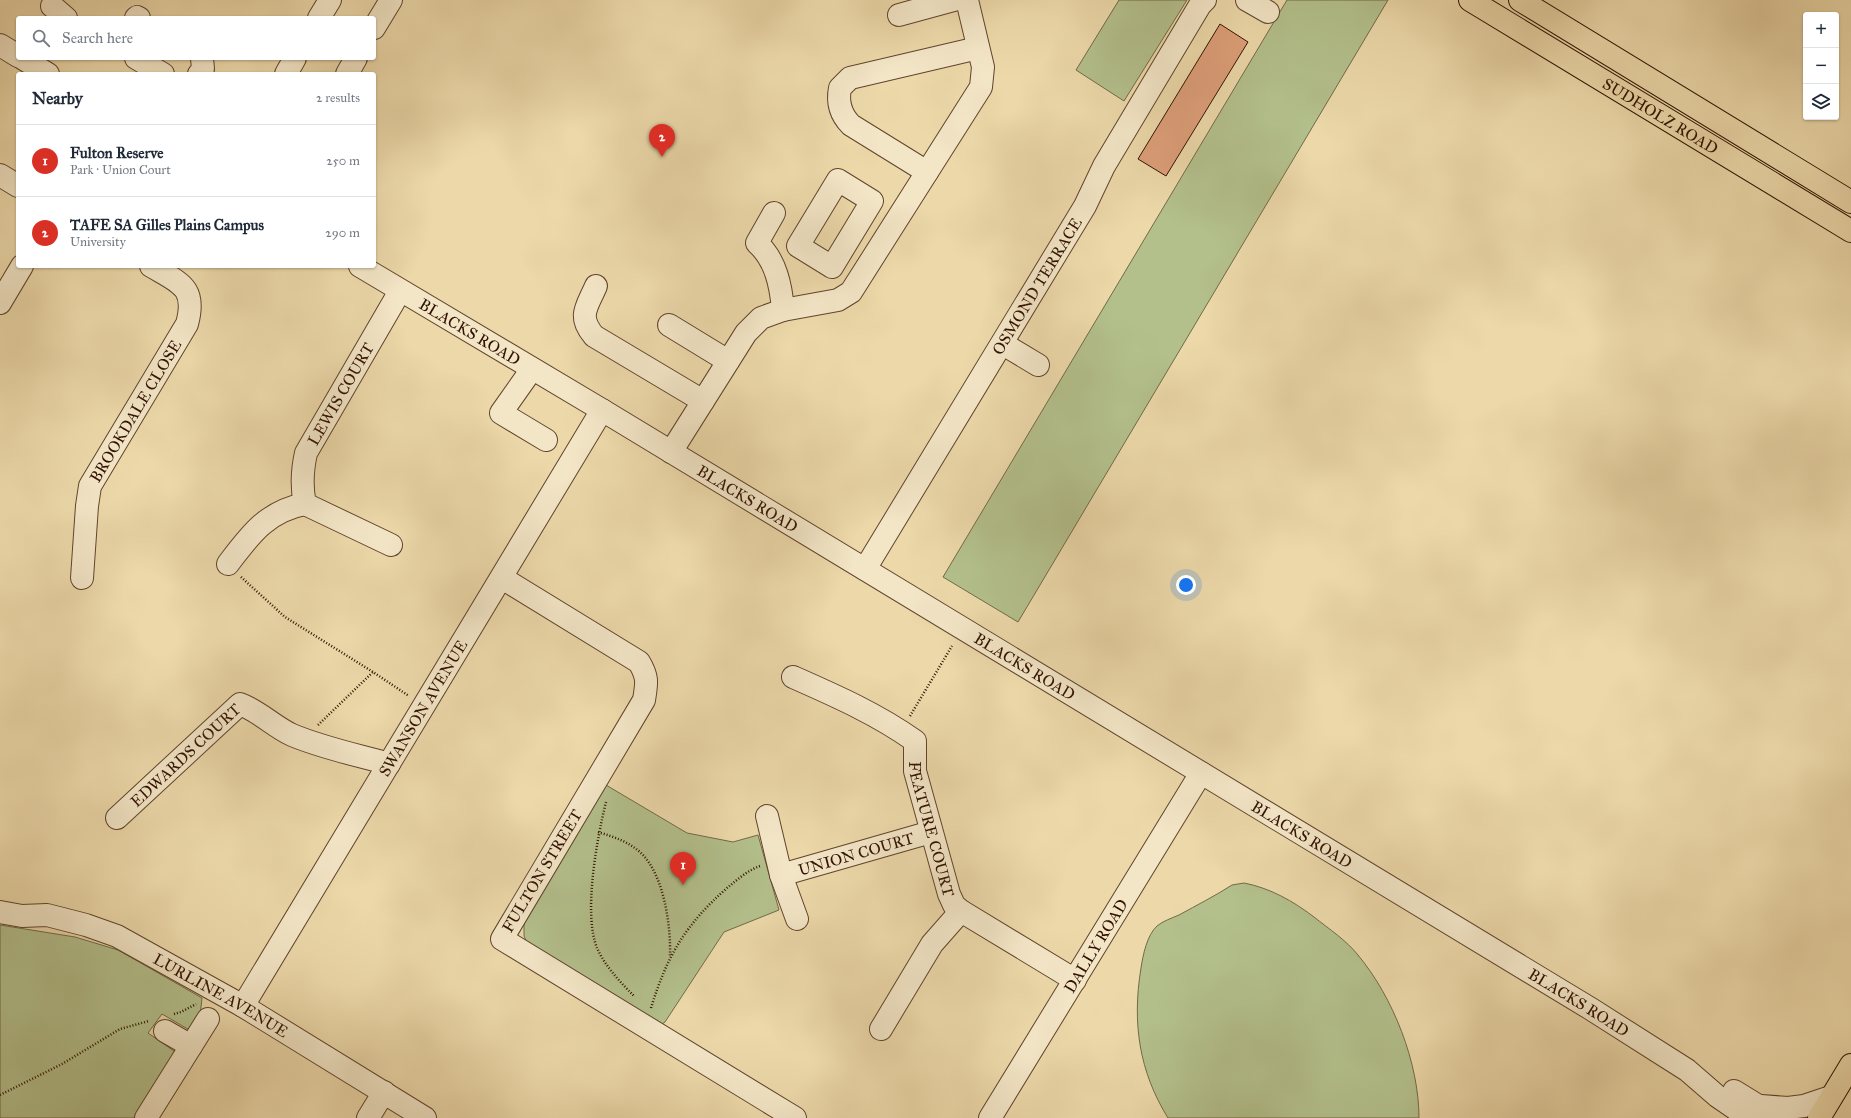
<!DOCTYPE html>
<meta charset="utf-8">
<style>
body{margin:0;font-family:"IM FELL Great Primer",serif;background:#f2f2f3;color:#1f2937}
.controls{position:absolute;right:12px;top:12px;display:grid;overflow:hidden;border-radius:4px;box-shadow:0 1px 3px #0004}
.controls button{width:36px;height:36px;display:grid;place-items:center;padding:0;border:0;border-bottom:1px solid #e0e1e3;background:#fff;color:#1f2937;font:20px sans-serif}
.you{position:absolute;left:1186px;top:585px;width:14px;height:14px;margin:-10px;border:3px solid #fff;border-radius:50%;background:#1a73e8;box-shadow:0 0 0 6px #1a73e833}
.badge{display:grid;place-items:center;width:26px;height:26px;border-radius:50%;background:#d93025;color:#fff;font-size:13px;font-weight:700}
.pin{position:absolute;translate:-50% -33px;filter:drop-shadow(0 1px 2px #0008)}
.pin::after{content:'';position:absolute;top:21px;width:14px;height:12px;background:inherit;clip-path:polygon(0 0,100% 0,50% 100%)}
.list{margin:0;padding:0;list-style:none}
h2{display:flex;justify-content:space-between;align-items:center;height:52px;margin:0;padding:0 16px;font-size:17px}
h2 small{font-size:13px;font-weight:400;color:#747a83}
.list li{display:grid;grid-template-columns:26px 1fr auto;gap:12px;align-items:center;box-sizing:border-box;height:72px;padding:0 16px;border-top:1px solid #e0e1e3}
.list b{display:block;font-size:15px;white-space:nowrap}
.list p{margin:0;font-size:13px;white-space:nowrap;color:#747a83}
.list em{font-size:13px;font-style:normal;color:#747a83}
.icon{flex:none;width:22px;height:22px;fill:none;stroke:currentColor;stroke-width:2;stroke-linecap:round;stroke-linejoin:round}
.map{position:relative;flex:none;width:1851px;height:1118px;overflow:hidden}
.search{position:absolute;background:#fff;box-shadow:0 1px 3px #0004;left:16px;top:16px;width:360px;height:44px;display:flex;align-items:center;gap:10px;box-sizing:border-box;padding:0 14px;border-radius:4px;color:#747a83;font-size:15px}
.panel{position:absolute;background:#fff;box-shadow:0 1px 3px #0004;left:16px;top:72px;width:360px;height:196px;border-radius:4px}
.map>svg:first-child{display:block}
.green{fill:#b3c08c;stroke:#726947}
.building{fill:#dd9f79;stroke:#311202}
.lines{fill:none;stroke-linecap:round;stroke-linejoin:round}
.minor-casing{stroke:#60442c;stroke-width:24}
.major-casing{stroke:#311202;stroke-width:24}
.highway-casing{stroke:#311202;stroke-width:24}
.path{stroke:#311202;stroke-width:2.5;stroke-dasharray:1 2;stroke-linecap:butt}
.minor{stroke:#f3e6c7;stroke-width:22}
.major{stroke:#ecd8a9;stroke-width:22}
.highway{stroke:#ecd8a9;stroke-width:22}
.labels{text-anchor:middle;dominant-baseline:central;stroke-width:3;stroke-linejoin:round;paint-order:stroke}
.street-label{font-size:16px;fill:#311202;stroke:#f3e6c7}
</style>
<div class="map">
<svg width="1851" height="1118" viewBox="0 0 1851 1118">
<rect width="100%" height="100%" fill="#ecd8a9"/>
<filter id="stains"><feTurbulence type="fractalNoise" baseFrequency=".005" numOctaves="4"/><feColorMatrix values="0 0 0 0 .2 0 0 0 0 .09 0 0 0 0 .02 0 0 0 .5 -.17"/></filter>
<radialGradient id="worn" r=".72"><stop offset=".6" stop-color="#630" stop-opacity="0"/><stop offset="1" stop-color="#630" stop-opacity=".3"/></radialGradient>
<path class="green" d="M1119,0H1187L1124,101L1076,70Z
M1287,0H1388L1018,622L943,577Z
M606,785L687,833L733,842L758,835L779,910L724,932L665,1022L659,1026L530,949L524,936V920Z
M1244,883C1270,888 1293,901 1314,917C1329,929 1346,940 1358,955C1393,997 1419,1063 1419,1118H1168C1139,1071 1132,1023 1141,968C1143,955 1147,935 1157,926C1163,921 1172,918 1179,915C1197,905 1215,896 1232,885Z
M0,925L75,937L118,950L202,998L198,1035L162,1014L148,1033L174,1051L180,1063L146,1118H0Z"/>
<path class="building" d="M1220,24L1248,42L1166,176L1138,159Z"/>
<g class="lines">
<g class="minor-casing">
<g id="minor">
<path d="M1247,0L1268,12"/>
<path d="M52,6L66,18"/>
<path d="M899,15L954,0"/>
<path d="M136,18L137,17L139,18"/>
<path d="M319,18L330,0"/>
<path d="M374,28L391,0"/>
<path d="M0,45L18,56"/>
<path d="M22,58L48,74"/>
<path d="M136,58L163,74"/>
<path d="M199,74L203,69L202,58"/>
<path d="M286,74L295,58"/>
<path d="M347,74L356,58"/>
<path d="M927,172L851,125C841,115 837,103 840,88L850,78L978,48"/>
<path d="M0,175L18,186"/>
<path d="M838,180L872,201L832,267L798,246Z"/>
<path d="M774,213L757,243C776,260 781,286 783,310"/>
<path id="s1" d="M360,266L602,410L1591,1009L1687,1070L1717,1096L1749,1118"/>
<path d="M596,286C587,307 577,316 594,336L703,401"/>
<path d="M0,303L22,266"/>
<path d="M669,325L728,361"/>
<path d="M1003,344L1038,365"/>
<path d="M532,369L501,413L546,440"/>
<path d="M671,452L746,333L761,318L783,310L838,300L851,292L981,87L983,67L967,0"/>
<path id="s2" d="M391,545L305,504C301,486 302,471 306,453L400,291"/>
<path d="M228,564C250,535 267,511 305,504"/>
<path id="s3" d="M865,569L1085,206L1104,166L1200,5L1205,0"/>
<path id="s4" d="M82,578L87,506L90,486L187,324C197,287 180,283 151,266"/>
<path d="M502,578L639,662C648,677 647,682 644,700L502,939L795,1118"/>
<path id="s5" d="M793,677C836,696 877,714 915,741V771L949,894L954,905L961,911L1075,980"/>
<path d="M767,816L781,875L797,919"/>
<path id="s6" d="M117,818L240,704C259,711 273,726 292,735C323,748 357,755 389,764"/>
<path id="s7" d="M781,875L931,832"/>
<path id="s8" d="M0,912L22,916L47,915L86,925L117,936L243,1006L425,1118"/>
<path id="s9" d="M243,1006L602,410"/>
<path d="M881,1029L932,944L961,911"/>
<path d="M165,1031L191,1046"/>
<path d="M1734,1091L1778,1118"/>
<path d="M1761,1106L1788,1108L1804,1106L1831,1097"/>
<path d="M146,1118L208,1019"/>
<path d="M368,1118L384,1092"/>
<path id="s10" d="M990,1118L1201,773"/>
</g>
</g>
<g class="major-casing">
<g id="major">
<path id="s11" d="M1470,0L1851,231"/>
<path d="M1520,0L1851,202"/>
</g>
</g>
<g class="highway-casing">
<path id="highway" d="M1819,1118L1851,1065"/>
</g>
<path class="path" d="M241,577L285,617L373,672
M910,716L952,646
M318,725L373,672L409,696
M606,802C597,838 583,914 597,948C605,966 620,982 634,996
M598,832C614,837 630,842 642,854C664,876 671,926 670,956
M651,1008C667,956 685,925 727,888C737,880 748,870 760,866
M174,1014L181,1012L196,1004
M0,1095L62,1064L120,1029L149,1021"/>
<use href="#minor" class="minor"/>
<use href="#major" class="major"/>
<use href="#highway" class="highway"/>
</g>
<g class="labels">
<g class="street-label">
<text stroke="none"><textPath href="#s11" startOffset="223">SUDHOLZ ROAD</textPath></text>
<text stroke="none"><textPath href="#s3" startOffset="331">OSMOND TERRACE</textPath></text>
<text stroke="none"><textPath href="#s1" startOffset="128">BLACKS ROAD</textPath></text>
<text stroke="none"><textPath href="#s2" startOffset="215">LEWIS COURT</textPath></text>
<text stroke="none"><textPath href="#s4" startOffset="180">BROOKDALE CLOSE</textPath></text>
<text stroke="none"><textPath href="#s1" startOffset="452">BLACKS ROAD</textPath></text>
<text stroke="none"><textPath href="#s1" startOffset="776">BLACKS ROAD</textPath></text>
<text stroke="none"><textPath href="#s9" startOffset="348">SWANSON AVENUE</textPath></text>
<text stroke="none"><textPath href="#s6" startOffset="93">EDWARDS COURT</textPath></text>
<text stroke="none"><textPath href="#s5" startOffset="228">FEATURE COURT</textPath></text>
<text stroke="none"><textPath href="#s1" startOffset="1100">BLACKS ROAD</textPath></text>
<text stroke="none"><textPath href="#s7" startOffset="78">UNION COURT</textPath></text>
<text transform="translate(542 871) rotate(-59)">FULTON STREET</text>
<text stroke="none"><textPath href="#s10" startOffset="202">DALLY ROAD</textPath></text>
<text stroke="none"><textPath href="#s8" startOffset="240">LURLINE AVENUE</textPath></text>
<text stroke="none"><textPath href="#s1" startOffset="1424">BLACKS ROAD</textPath></text>
</g>
</g>
<rect width="100%" height="100%" filter="url(#stains)"/>
<rect width="100%" height="100%" fill="url(#worn)"/>
</svg>
<div class="controls">
<button>+</button>
<button>−</button>
<button><svg class="icon" aria-label="layers" viewBox="0 0 24 24"><path d="M12 4l9 5-9 5-9-5zM3 14l9 5 9-5"/></svg></button>
</div>
<div class="you"></div>
<div class="pin badge" style="left:683px;top:885px">1</div>
<div class="pin badge" style="left:662px;top:157px">2</div>
<div class="search"><svg class="icon" aria-label="search" viewBox="0 0 24 24"><circle cx="10" cy="10" r="6"/><path d="M15 15l6 6"/></svg>Search here</div>
<section class="panel">
<h2>Nearby<small>2 results</small></h2>
<ul class="list">
<li><span class="badge">1</span><div><b>Fulton Reserve</b><p>Park · Union Court</p></div><em>250 m</em></li>
<li><span class="badge">2</span><div><b>TAFE SA Gilles Plains Campus</b><p>University</p></div><em>290 m</em></li>
</ul>
</section>
</div>
